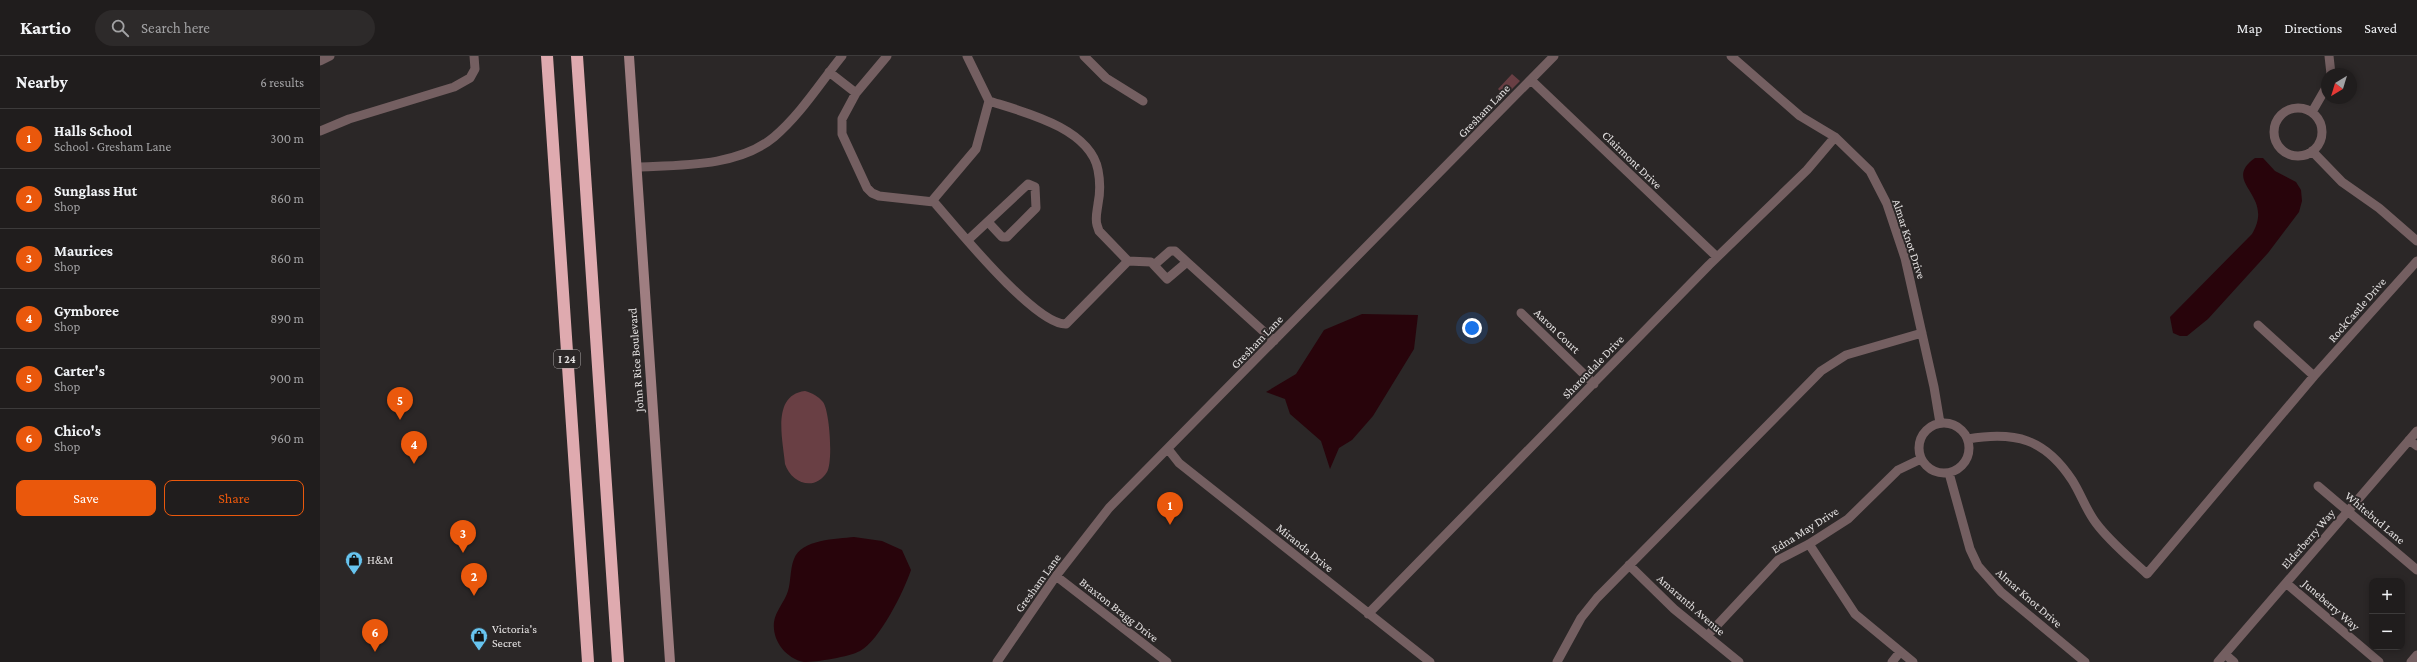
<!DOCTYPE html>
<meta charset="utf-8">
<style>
body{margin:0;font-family:"Crimson Pro",serif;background:#2d2a2a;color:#f1f3f6}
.controls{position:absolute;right:12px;bottom:12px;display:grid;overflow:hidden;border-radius:8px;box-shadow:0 2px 6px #0003}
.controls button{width:36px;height:36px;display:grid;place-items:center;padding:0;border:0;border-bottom:1px solid #3d3b3b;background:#201d1d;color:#f1f3f6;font:20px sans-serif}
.compass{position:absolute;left:2001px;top:12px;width:36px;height:36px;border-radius:50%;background:#201d1d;box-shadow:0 2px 6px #0003;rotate:218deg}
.you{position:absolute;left:1152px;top:272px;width:14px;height:14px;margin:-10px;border:3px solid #fff;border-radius:50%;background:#1a73e8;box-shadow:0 0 0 6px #1a73e833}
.badge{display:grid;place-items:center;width:26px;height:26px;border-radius:50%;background:#ea580c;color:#fff;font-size:13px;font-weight:700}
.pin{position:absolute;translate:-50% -33px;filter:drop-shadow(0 1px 2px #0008)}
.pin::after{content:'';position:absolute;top:21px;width:14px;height:12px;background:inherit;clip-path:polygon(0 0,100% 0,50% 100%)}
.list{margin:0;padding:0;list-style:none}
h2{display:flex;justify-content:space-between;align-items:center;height:52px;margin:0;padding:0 16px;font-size:17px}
h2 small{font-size:13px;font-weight:400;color:#a2a2a4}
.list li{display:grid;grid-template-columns:26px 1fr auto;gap:12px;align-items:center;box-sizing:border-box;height:60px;padding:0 16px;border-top:1px solid #3d3b3b}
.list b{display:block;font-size:15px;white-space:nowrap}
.list p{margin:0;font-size:13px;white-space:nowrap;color:#a2a2a4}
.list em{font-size:13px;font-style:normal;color:#a2a2a4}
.actions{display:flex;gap:8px;padding:12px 16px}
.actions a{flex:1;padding:9px 0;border:1px solid #ea580c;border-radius:8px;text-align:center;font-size:14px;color:#ea580c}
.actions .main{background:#ea580c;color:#fff}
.icon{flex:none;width:22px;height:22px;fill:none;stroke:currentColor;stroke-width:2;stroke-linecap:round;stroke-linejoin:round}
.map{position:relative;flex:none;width:2097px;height:606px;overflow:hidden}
header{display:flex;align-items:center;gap:24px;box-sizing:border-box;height:56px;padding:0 20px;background:#201d1d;border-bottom:1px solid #3d3b3b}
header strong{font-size:19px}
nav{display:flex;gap:22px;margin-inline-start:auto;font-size:14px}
.search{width:280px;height:36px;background:#2d2a2a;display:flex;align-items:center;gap:10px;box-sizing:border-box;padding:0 14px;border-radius:22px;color:#a2a2a4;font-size:15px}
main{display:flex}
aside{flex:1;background:#201d1d}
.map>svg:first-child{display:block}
.green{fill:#693f44}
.water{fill:#28040b}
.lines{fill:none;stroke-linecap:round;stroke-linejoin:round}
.street{stroke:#745f61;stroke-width:9}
.secondary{stroke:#9f7e81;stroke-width:10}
.highway{stroke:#dfaaaf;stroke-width:12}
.labels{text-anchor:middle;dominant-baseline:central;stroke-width:4;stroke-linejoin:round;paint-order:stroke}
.shield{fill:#2b2727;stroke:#aca8a8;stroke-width:1}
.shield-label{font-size:11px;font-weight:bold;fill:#e3e0e0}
.street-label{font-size:12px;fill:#e3e0e0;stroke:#2b2727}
.poi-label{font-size:12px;fill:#e3e0e0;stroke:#2b2727;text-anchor:start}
</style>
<header>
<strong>Kartio</strong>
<div class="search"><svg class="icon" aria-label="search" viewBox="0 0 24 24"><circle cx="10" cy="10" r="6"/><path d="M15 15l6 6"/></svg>Search here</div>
<nav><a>Map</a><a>Directions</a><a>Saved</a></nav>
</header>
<main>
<aside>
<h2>Nearby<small>6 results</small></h2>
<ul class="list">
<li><span class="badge">1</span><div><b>Halls School</b><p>School · Gresham Lane</p></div><em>300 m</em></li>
<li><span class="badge">2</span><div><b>Sunglass Hut</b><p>Shop</p></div><em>860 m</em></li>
<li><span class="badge">3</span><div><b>Maurices</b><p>Shop</p></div><em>860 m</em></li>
<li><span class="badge">4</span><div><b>Gymboree</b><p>Shop</p></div><em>890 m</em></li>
<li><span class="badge">5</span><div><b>Carter's</b><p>Shop</p></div><em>900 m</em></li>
<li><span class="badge">6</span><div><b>Chico's</b><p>Shop</p></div><em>960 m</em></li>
</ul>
<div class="actions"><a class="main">Save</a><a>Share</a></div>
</aside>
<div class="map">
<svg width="2097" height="606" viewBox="0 0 2097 606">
<rect width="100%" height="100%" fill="#2b2727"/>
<path class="green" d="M1192,18L1200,25L1185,40L1178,33Z
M485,335C492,337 498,340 503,346C510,356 513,406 507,416C495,436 471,427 465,408C463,384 451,339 485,335Z"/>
<path class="water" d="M1935,102H1943L1955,115L1976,126L1981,134L1982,145L1979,156L1948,197L1888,263L1867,280H1860L1853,277L1850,261L1932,178C1956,138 1900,127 1935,102Z
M1042,258L1098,259L1094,293L1053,360L1032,384L1019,392L1010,413L1001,385L970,358L965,343L946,336L976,318L1004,274Z
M534,481L562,485L582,494L591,514C584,535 560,584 540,595C529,601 497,606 484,606C465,602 452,584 454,566C455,556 465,545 468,535C471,525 470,513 474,503C481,483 517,483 534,481Z"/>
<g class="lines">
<path class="street" d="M647,0L669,45C704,56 770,72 778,114C780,124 780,138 778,148C777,156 775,162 777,169L779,175L808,205
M764,0L786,22L823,45
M1411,0L1480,60L1515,81L1550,115L1567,148L1585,202L1614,331L1620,367
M2009,0L2011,18
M0,5L10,0
M509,16L536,37L522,63V78L547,132L552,137L559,140L614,146C636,171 715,269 746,268L808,205L831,206L847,223L867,206L954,285
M1211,24L1397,201
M536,37L567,0
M1954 76a24 24 0 1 1 48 0a24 24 0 1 1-48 0Z
M1992,56L2007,30
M0,75L29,63L134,31L150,22L155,13L154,0
M1992,95L2022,126L2059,152L2097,185
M317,111C360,109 418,111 454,81C481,58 500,27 522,0
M612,145L656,93L669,45
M648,184L708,128L715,131L716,152L687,181H682L668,166
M834,209L850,195H855L867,206
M1201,257L1274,328
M1938,269L1994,320
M1599 392a25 25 0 1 1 50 0a25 25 0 1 1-50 0Z
M1648,383C1696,375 1725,383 1752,424C1761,438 1766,454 1776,467C1790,486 1810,502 1827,518L1994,320L2097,205
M2089,384L2097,390
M848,393L859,407L1110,606
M1629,417L1650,493L1658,510L1681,536L1765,606
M1998,430L2097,514
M1489,488L1535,558L1593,606
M1309,509L1354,553L1419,606
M736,520L847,606
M1966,527L2059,606
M1048,558L1389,209L1487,114L1515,81
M1387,580L1458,504L1489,488L1528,463L1578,414L1601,403
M1905,598L1914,606
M677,606L736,520L789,452L1234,0
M1237,606L1261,562L1277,542L1501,315L1526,299L1602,277
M1572,606L1580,596
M1898,606L2097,375
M2091,606L2097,599"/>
<path class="secondary" d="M309,0L350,606"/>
<path class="highway" d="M227,0L268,606
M257,0L298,606"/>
</g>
<defs>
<g id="shop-pin" transform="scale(0.9)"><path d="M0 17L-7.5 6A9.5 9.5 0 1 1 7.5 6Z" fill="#67c4ef" stroke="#2b2727"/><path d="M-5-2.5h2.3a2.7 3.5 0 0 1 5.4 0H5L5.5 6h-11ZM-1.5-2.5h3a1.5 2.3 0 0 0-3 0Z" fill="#111"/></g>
</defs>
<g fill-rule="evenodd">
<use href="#shop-pin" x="34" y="504"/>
<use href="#shop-pin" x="159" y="580"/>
</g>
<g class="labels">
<rect class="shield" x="234" y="294" width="26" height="18" rx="3"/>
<g class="shield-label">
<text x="247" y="303">I 24</text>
</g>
<g class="street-label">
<text transform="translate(1164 55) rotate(-46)">Gresham Lane</text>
<text transform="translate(1312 104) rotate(44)">Clairmont Drive</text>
<text transform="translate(1589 183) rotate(72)">Almar Knot Drive</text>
<text transform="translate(2037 254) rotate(-49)">RockCastle Drive</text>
<text transform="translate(1237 275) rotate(44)">Aaron Court</text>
<text transform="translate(937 286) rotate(-46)">Gresham Lane</text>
<text transform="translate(316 304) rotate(-94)">John R Rice Boulevard</text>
<text transform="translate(1273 311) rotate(-46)">Sharondale Drive</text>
<text transform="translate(2055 462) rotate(40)">Whitebud Lane</text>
<text transform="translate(1485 474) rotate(-32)">Edna May Drive</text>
<text transform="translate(1988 483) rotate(-49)">Elderberry Way</text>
<text transform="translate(985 492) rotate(39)">Miranda Drive</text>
<text transform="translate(718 527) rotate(-54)">Gresham Lane</text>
<text transform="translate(1709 542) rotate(41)">Almar Knot Drive</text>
<text transform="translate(1371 549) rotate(41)">Amaranth Avenue</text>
<text transform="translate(2011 549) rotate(41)">Juneberry Way</text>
<text transform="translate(799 554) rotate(38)">Braxton Bragg Drive</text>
</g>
<g class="poi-label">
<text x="47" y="504">H&amp;M</text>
<text x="172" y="573">Victoria's<tspan x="172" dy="14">Secret</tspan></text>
</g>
</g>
</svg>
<div class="controls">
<button>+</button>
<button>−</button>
</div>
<svg class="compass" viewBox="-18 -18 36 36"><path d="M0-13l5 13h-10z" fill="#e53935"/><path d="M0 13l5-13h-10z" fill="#a2a2a4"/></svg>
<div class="you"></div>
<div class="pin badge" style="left:850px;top:469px">1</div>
<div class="pin badge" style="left:154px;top:540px">2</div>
<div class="pin badge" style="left:143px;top:497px">3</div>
<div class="pin badge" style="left:94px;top:408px">4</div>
<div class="pin badge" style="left:80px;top:364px">5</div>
<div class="pin badge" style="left:55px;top:596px">6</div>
</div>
</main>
